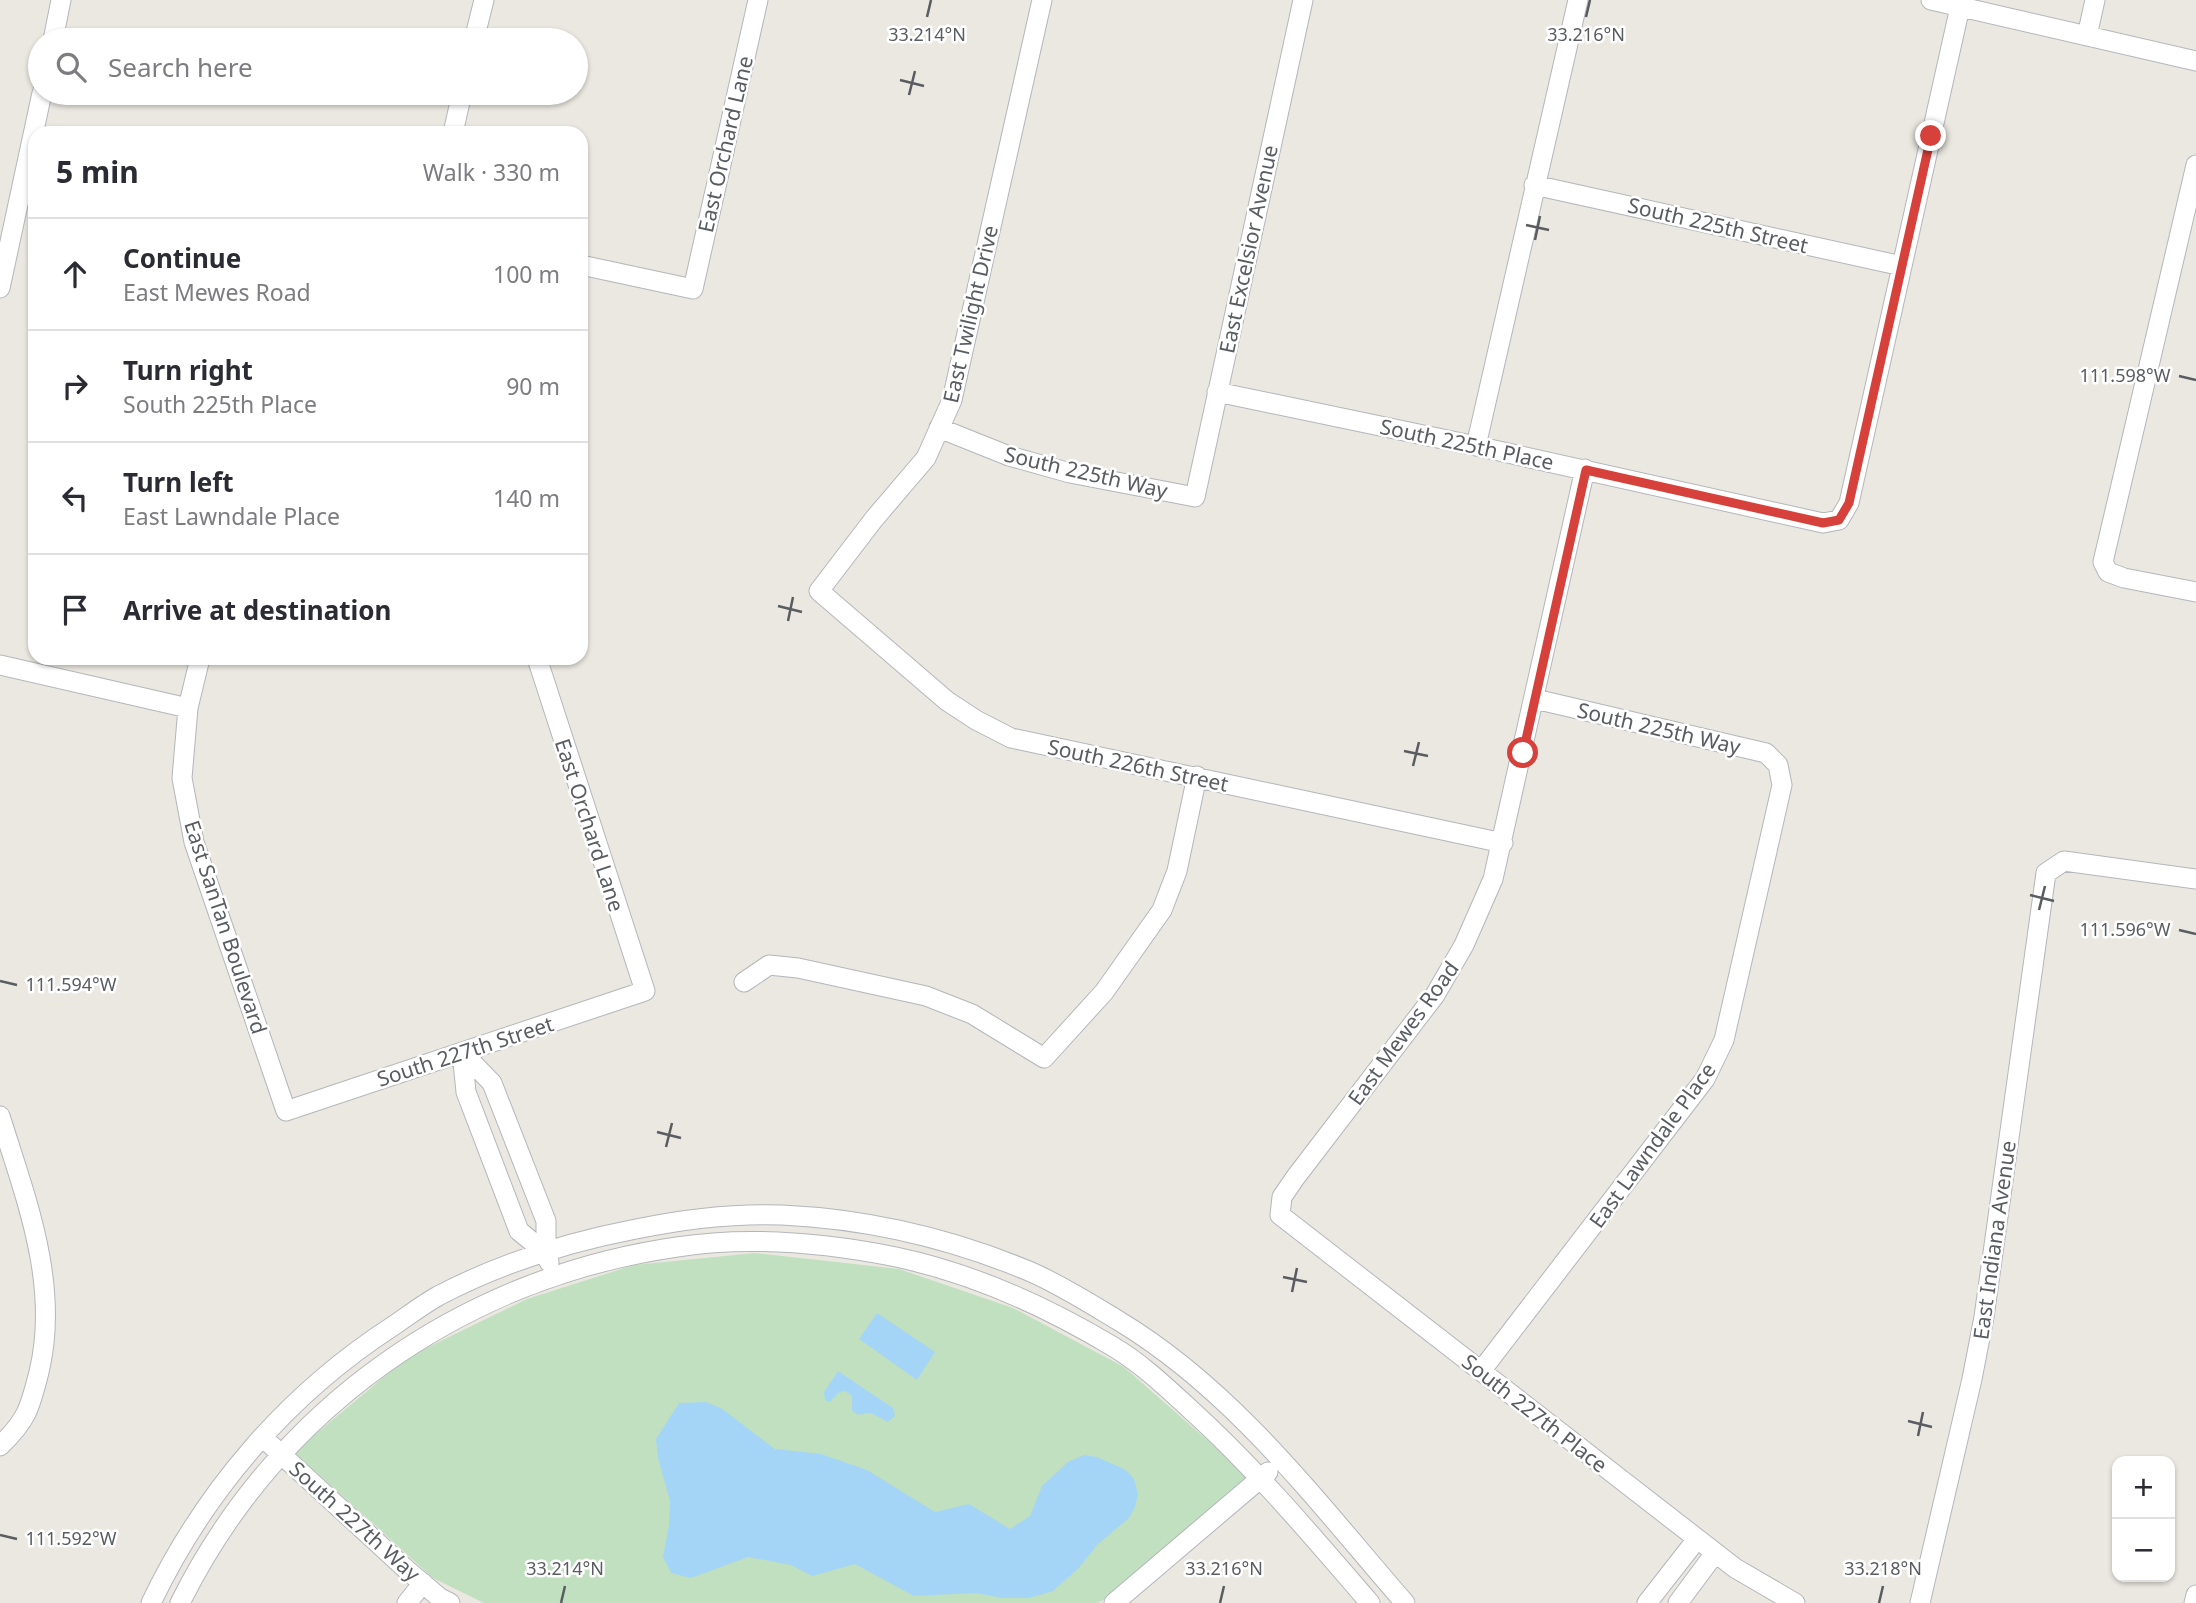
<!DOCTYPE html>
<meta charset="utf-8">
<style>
body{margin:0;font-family:"Noto Sans",sans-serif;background:#f2f2f3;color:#2b2b33}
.controls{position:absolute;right:21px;bottom:21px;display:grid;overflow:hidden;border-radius:14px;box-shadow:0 2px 5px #0004}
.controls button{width:63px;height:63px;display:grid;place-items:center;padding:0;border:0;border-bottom:2px solid #e1e1e2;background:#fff;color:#2b2b33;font:35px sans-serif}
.stop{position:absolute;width:21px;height:21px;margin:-16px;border:5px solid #d6413b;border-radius:50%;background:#fff}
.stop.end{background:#d6413b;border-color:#fff;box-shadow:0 2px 7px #0008}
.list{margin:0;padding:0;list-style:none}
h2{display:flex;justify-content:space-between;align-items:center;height:91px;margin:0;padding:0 28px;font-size:30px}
h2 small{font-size:23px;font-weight:400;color:#7c7c81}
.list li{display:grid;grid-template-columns:46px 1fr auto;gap:21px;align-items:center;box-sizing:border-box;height:112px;padding:0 28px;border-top:2px solid #e1e1e2}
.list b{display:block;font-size:26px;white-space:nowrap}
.list p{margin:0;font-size:23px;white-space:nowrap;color:#7c7c81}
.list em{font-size:23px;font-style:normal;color:#7c7c81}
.icon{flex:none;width:38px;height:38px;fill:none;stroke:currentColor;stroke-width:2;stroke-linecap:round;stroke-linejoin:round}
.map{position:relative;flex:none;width:2196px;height:1603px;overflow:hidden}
.search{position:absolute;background:#fff;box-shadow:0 2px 5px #0004;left:28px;top:28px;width:560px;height:77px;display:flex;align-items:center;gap:18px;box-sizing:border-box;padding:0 24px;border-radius:38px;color:#7c7c81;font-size:26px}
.panel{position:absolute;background:#fff;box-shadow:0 2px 5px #0004;left:28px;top:126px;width:560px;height:539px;border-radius:21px}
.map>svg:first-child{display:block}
.green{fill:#c0e0bf}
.water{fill:#a5d5f6}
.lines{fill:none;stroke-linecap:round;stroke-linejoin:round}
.minor-casing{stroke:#b3b6ba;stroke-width:21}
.minor{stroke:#fff;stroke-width:19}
.route{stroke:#d6413b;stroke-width:9}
.ticks{fill:none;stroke:#595c60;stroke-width:2.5}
.labels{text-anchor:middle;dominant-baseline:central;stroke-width:5;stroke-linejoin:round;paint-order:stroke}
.street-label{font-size:21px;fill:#595c60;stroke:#fff}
.ticks-label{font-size:18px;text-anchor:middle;fill:#595c60;stroke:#fff;stroke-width:5;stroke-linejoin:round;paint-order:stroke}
</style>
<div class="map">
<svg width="2196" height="1603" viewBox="0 0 2196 1603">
<rect width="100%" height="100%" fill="#ebe8e1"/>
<path class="green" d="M755,1253L899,1269L1013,1308L1124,1367L1248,1476L1106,1599L1097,1603H484L433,1578L294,1452L408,1357L527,1299L634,1265Z"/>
<path class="water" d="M877,1313L935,1352L917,1380L859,1339Z
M838,1371L893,1408L895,1416L888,1422L871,1413C863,1413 858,1418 852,1410V1396L845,1391L838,1393L830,1402L825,1400L824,1392Z
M706,1402L721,1408L775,1449L821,1454L867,1470L935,1512L969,1504L1010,1529L1030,1516L1042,1486L1068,1462L1084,1455L1097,1457L1126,1470L1134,1479L1138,1494L1135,1507L1129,1518L1097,1545L1078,1569L1053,1591L1029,1598H1002L976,1593L914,1596L855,1564L812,1576L791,1565L748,1557L691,1578L671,1573L663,1557L669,1525L670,1501L658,1458L656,1439L679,1403Z"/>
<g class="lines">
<g class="minor-casing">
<path id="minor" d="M1042,0L952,400L926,458L874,519L819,591L947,701L976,720L1011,738L1503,843
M1931,0L2196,61
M2087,36L2095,0
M53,40L61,0
M474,40L484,0
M453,133L462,93
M2196,165L2103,562L2108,572L2124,578L2196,592
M1534,185L1902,266
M581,265L693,289L758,0
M0,288L42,93
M1217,392L1476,446L1823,523L1839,520L1849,503L1960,7
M939,428L1009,456L1070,473L1195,497L1303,0
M1476,446L1578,0
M1585,469L1493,879L1464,945L1435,995L1295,1178L1282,1197L1280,1215L1735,1568L1795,1603
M200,658L188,708L182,778L194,842L286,1111L645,991L537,658
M0,665L188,708
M744,982L769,965L798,968L926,996L972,1014L1044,1058L1104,992L1162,910L1177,871L1197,776
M462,1052L492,1083L546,1221V1253L549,1262
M462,1052L466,1092L519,1231L546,1253
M0,1116C26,1199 60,1285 39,1372C30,1408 27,1420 0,1446
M1481,1371L1705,1079L1724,1040L1782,785L1778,765L1766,753L1535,699
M271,1445L407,1570L440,1598L450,1603
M151,1603C205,1490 288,1394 393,1326C408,1316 422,1305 438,1296C499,1264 568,1242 636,1229C684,1219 733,1213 782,1215C867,1219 953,1239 1031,1272C1061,1285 1091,1304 1119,1321C1235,1391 1317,1502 1405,1603
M180,1603C277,1408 462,1278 677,1247C748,1236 826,1243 896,1257C972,1273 1045,1306 1112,1346C1141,1363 1166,1387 1191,1410C1256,1469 1313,1537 1370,1603
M407,1603L423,1583
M1114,1603L1268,1472
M1647,1603L1697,1539
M1678,1603L1715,1553
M1920,1603L1972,1379L1984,1317L2046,873L2064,861L2196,879
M2194,1603L2196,1595"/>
</g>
<use href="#minor" class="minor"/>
</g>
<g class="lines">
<path class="route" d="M1523,753L1586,470L1823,523L1839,520L1849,503L1931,136"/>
</g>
<path class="ticks" d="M927,17L931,0M1586,17L1590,0M900,80L924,86M909,95L915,71M1526,225L1549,230M1535,240L1540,216M2179,376L2196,380M778,606L802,612M788,621L793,597M1404,751L1428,756M1413,766L1419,742M2030,895L2054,901M2039,910L2045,886M2179,930L2196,934M0,981L17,985M657,1132L681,1138M666,1147L672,1123M1283,1277L1307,1282M1292,1292L1297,1268M1908,1421L1932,1427M1918,1436L1923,1412M0,1535L17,1539M561,1603L565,1586M1220,1603L1224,1586M1879,1603L1883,1586"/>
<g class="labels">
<g class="street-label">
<text transform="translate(725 144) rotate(-77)">East Orchard Lane</text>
<text transform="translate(1718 225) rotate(13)">South 225th Street</text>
<text transform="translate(1248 249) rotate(-78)">East Excelsior Avenue</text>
<text transform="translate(970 314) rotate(-77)">East Twilight Drive</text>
<text transform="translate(1467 444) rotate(12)">South 225th Place</text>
<text transform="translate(1086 472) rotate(13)">South 225th Way</text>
<text transform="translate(1659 728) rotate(13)">South 225th Way</text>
<text transform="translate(1138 765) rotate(12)">South 226th Street</text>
<text transform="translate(590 825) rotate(72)">East Orchard Lane</text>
<text transform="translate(226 927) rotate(72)">East SanTan Boulevard</text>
<text transform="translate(1403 1033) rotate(-54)">East Mewes Road</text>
<text transform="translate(465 1051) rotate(-18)">South 227th Street</text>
<text transform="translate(1652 1145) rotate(-54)">East Lawndale Place</text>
<text transform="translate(1994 1240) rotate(-82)">East Indiana Avenue</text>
<text transform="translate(1535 1413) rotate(38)">South 227th Place</text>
<text transform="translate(355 1521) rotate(42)">South 227th Way</text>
</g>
</g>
<g class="ticks-label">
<text x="927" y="41">33.214°N</text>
<text x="1586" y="41">33.216°N</text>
<text x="2125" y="382">111.598°W</text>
<text x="2125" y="936">111.596°W</text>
<text x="71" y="991">111.594°W</text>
<text x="71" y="1545">111.592°W</text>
<text x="565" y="1575">33.214°N</text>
<text x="1224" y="1575">33.216°N</text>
<text x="1883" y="1575">33.218°N</text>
</g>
</svg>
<div class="controls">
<button>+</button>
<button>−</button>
</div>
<div class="stop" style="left:1523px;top:753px"></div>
<div class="stop end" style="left:1931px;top:136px"></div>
<div class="search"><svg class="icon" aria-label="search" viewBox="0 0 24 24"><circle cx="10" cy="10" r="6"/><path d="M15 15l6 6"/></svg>Search here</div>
<section class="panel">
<h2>5 min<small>Walk · 330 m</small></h2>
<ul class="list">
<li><svg class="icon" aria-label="ahead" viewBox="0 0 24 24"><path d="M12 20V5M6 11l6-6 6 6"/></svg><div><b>Continue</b><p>East Mewes Road</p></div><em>100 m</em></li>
<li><svg class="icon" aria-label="right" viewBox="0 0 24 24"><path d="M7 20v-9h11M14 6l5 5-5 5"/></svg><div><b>Turn right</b><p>South 225th Place</p></div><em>90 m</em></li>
<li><svg class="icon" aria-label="left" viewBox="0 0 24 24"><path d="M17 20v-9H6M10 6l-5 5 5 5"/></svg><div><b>Turn left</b><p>East Lawndale Place</p></div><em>140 m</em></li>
<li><svg class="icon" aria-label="arrive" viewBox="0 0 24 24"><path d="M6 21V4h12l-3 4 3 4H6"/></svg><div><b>Arrive at destination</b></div></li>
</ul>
</section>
</div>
